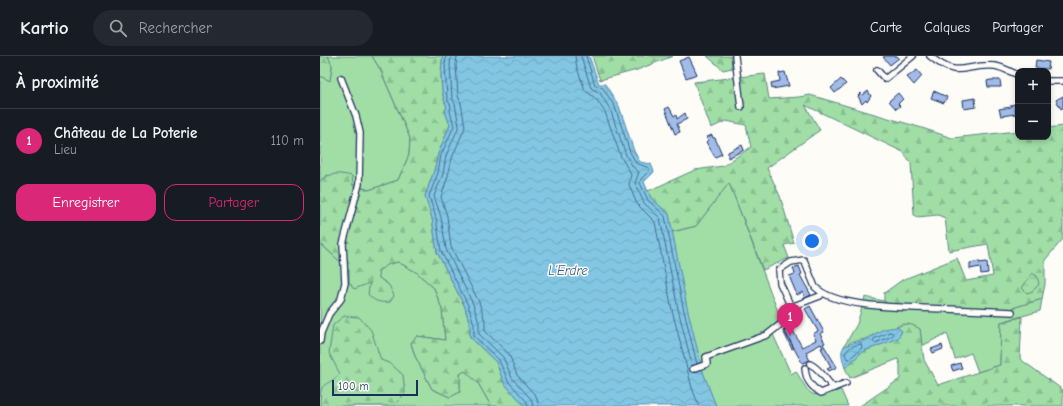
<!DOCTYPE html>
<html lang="fr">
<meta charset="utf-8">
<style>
body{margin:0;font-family:"Comic Neue",sans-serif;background:#242831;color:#f1f3f6}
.controls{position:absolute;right:12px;top:12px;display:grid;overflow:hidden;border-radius:8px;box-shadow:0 2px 6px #0003}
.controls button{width:36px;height:36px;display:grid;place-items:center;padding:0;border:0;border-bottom:1px solid #363941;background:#171b24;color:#f1f3f6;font:20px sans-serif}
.scale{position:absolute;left:12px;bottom:10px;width:86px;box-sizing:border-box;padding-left:4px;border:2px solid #1b2f5e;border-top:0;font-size:11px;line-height:14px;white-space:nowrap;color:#1b2f5e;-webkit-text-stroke:3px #fdfcf7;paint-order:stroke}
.you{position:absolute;left:492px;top:185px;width:14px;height:14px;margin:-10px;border:3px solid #fff;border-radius:50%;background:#1a73e8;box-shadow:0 0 0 6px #1a73e833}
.badge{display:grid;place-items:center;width:26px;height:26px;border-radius:50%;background:#db2777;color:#fff;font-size:13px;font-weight:700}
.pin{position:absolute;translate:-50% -33px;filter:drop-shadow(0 1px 2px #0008)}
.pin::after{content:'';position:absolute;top:21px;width:14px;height:12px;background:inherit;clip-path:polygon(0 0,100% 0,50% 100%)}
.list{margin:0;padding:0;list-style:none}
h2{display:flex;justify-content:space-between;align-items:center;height:52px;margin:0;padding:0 16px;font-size:17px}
h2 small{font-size:13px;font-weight:400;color:#9ea1a6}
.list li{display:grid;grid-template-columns:26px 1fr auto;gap:12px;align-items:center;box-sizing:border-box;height:64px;padding:0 16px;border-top:1px solid #363941}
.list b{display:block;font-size:15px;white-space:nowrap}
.list p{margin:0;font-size:13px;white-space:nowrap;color:#9ea1a6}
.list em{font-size:13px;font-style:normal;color:#9ea1a6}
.actions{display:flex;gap:8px;padding:12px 16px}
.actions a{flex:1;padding:9px 0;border:1px solid #db2777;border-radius:12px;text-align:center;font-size:14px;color:#db2777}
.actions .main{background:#db2777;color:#fff}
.icon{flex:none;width:22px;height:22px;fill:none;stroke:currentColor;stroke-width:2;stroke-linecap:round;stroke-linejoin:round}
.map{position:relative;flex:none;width:743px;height:350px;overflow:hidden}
header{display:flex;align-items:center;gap:24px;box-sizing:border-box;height:56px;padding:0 20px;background:#171b24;border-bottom:1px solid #363941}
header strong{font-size:19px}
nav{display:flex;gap:22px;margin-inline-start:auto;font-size:14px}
.search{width:280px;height:36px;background:#242831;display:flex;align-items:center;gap:10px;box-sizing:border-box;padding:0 14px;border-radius:22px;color:#9ea1a6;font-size:15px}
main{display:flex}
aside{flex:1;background:#171b24}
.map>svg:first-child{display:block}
.grass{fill:#a0dea6;stroke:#5e8682}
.forest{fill:url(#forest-firs);stroke:#5e8682}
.wetland{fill:url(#wetland-marsh);stroke:#5e8682}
.water{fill:url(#water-waves);stroke:#598aae}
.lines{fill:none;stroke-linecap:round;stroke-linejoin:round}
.shore{stroke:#446b93;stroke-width:1}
.building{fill:#a2bbe8;stroke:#1b2f5e}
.minor-casing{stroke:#1b2f5e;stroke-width:8}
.minor{stroke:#fdfcf7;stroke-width:5.5}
.labels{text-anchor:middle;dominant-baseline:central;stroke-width:3;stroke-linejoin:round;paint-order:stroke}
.water-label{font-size:13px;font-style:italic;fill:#3a5c86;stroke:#fdfcf7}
</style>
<header>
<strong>Kartio</strong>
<div class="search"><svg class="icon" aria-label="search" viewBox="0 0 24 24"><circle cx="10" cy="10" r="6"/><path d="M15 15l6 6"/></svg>Rechercher</div>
<nav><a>Carte</a><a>Calques</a><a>Partager</a></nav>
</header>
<main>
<aside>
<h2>À proximité<small></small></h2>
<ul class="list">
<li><span class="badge">1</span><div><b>Château de La Poterie</b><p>Lieu</p></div><em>110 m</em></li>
</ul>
<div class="actions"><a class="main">Enregistrer</a><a>Partager</a></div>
</aside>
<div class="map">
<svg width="743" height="350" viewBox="0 0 743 350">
<defs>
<pattern id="forest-firs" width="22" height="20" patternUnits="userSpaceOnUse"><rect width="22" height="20" fill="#a0dea6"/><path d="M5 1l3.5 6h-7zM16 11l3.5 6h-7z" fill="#89bf91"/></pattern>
<pattern id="wetland-marsh" width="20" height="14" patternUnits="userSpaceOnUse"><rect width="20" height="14" fill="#a0dea6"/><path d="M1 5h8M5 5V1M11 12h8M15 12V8" fill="none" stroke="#89bf91"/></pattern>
<pattern id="water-waves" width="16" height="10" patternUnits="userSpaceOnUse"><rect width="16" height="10" fill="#82c6e3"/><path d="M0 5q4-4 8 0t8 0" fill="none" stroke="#70aac5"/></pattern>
</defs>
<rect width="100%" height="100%" fill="#fdfcf7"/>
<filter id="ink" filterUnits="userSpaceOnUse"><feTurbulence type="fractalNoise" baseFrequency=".025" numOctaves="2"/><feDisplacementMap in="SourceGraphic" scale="8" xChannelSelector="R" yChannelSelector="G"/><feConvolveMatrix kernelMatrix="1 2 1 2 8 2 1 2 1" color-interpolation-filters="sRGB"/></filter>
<g filter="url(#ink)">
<path class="grass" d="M8,0H52L60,13L90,82L89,99L78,124L49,134L7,119L0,125V20L10,24L12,10Z
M409,126L460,261L458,266L451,274L471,318L476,315C492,343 490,342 521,334L528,350H396C372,296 363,234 352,176L376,170Z
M0,187L29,214V226L69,229L59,222L57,215L69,208L78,206L96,216L114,232L122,253L125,284L97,280L91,287L95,300L112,333L130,341L140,336V318L145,314L158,327L171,350H0Z
M545,241L564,245L568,248L689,253L722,243L720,255L681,266L680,309L658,316L651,297L635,303L627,277L602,290L600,273L582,268L577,271L563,274L545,283L531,286L523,292L537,268Z"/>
<path class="forest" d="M0,0H8L12,10L10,25L0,20Z
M52,0H123C120,14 120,38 127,51L125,55L130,69L118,98L114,115L105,140L112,162L117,196L145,251L150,269V281L176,306L184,327L205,350H171L158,327L145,315L140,318V336L130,341L112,333L95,300L91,287L97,280L125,284L122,253L114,232L96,216L78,206L69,208L58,215L59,222L69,229L74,240L70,246C61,247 54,246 48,238L50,227L34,233L29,226V214L0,187V125C11,116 19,117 32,120L33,130L49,134L78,124L89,99L90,82L60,13Z
M272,0H353L317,14L280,24Z
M387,0H411L412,12L403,14Z
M445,18L449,43L479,41L490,39L602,72L632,82L698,75V81H728V72L743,70V183L725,204V228L722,243L689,253L568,248L564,245V237L582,224L637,202L646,225L673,220L668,188L629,195L625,162L618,159L597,161L594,159L591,107L583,96L485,49L500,74L447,112L460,140L474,187L464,189L469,202L443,214L409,127L376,170L352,176L349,158L331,142L328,135L375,114L403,110L431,91L426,69L406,65L391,72L374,26Z
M24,260L39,261L51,274L61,304L71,308L83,319L85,337L74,350H0C0,323 4,333 20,318L9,297L13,269Z
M702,261L700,303L743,334V350H540L580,323V309L578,303L530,322L525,312L542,296L578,282L582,275L577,271C585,266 592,268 600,273L604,304L618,329L680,309L681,266Z"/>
<path class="wetland" d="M712,217L717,220L719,228L713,235L707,237L702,232Z"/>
<path class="water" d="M123,0H269L279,28H285L299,50L314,95L320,106L331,108L334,116L324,126L331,142L349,158L367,251L383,316L396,350H205L184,327L176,306L150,281V269L145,251L117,196L112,162L105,140L114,115L118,98L130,69L125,55L127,51C120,38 120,14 123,0Z
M577,271L582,275L578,282L542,296L525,312C517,287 524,290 545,284C551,282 556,277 562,274C566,272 572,272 577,271Z"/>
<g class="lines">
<path class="shore" d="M126,0L125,8L127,43L131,50L130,55L134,70L121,99L118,117L109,140L116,162L121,195L148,249L154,268V280L179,304L188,325L207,346L208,350
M131,0L130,9L132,42L135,48L139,70L126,100L123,118L114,140L121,161L126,193L153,248L159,267V278L183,301L192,322L211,343L213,350
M137,0L136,9L138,40L141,47L145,71L132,102L128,120L121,141L127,160L131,191L159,246L165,265V275L189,298L197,319L216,340L219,350
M255,0L257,12L265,34L276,43L285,56L301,101L311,118L309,129L317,148L335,166L352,254L372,332L379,350
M261,0L271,32L280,37L290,53L306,99L313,111L319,116L315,127L324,147L340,162L358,253L372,309
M266,0L275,29L283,32L295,51L310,96L316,107L329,112V115L321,123L320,127L328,144L345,160L363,251L377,308
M571,276L573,278L572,280L555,287L553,286L554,283Z
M541,288L542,292L529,303H527L525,298C528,291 534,289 541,288Z"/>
</g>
<path class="building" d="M565,0H577L579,2L570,9L563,1Z
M369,1L377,18L366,22L359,5Z
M716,4L729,6L728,13L715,12Z
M597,14L602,20L594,29L587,21Z
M465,16L469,30L452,33L451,27L460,25L459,17Z
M521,23L526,28L515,37L511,32Z
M670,24H680L681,31H668L667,25Z
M548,35L551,40L547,46L546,44L542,48L538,40L541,37L543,39Z
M614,35L627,41L624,47L611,42Z
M578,37L583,43L578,48L580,50L576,53L569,45Z
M743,40V52L741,53L736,44Z
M655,42L656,51L644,53L643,44Z
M694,48L696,58L681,60L679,53L691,51V49Z
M349,51L354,60L356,59L357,63L365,57L367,63L357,68L360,76L355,78L345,53Z
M392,79L393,82H395L402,98L395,101L386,86L388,84L387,81Z
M422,89L424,94L408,102V96Z
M659,205V207L667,206L668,217L661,218L660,211L650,213V207Z
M479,210L482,218L480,219L491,239L485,242L483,236L477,239L469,220L475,218L473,212Z
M490,250L504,276L500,278L505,287L503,288L517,311L509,315L507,313L511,311L501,292H503L501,288L486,296L490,305L482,307L464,274L471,271L482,291L496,284L493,278L498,275L485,253Z
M464,274L474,292L472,293L463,275Z
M622,289L623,293L613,297L611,293Z
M640,307L642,312L633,315L631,310Z"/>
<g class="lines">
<g class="minor-casing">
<path id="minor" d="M415,0L421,51
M610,0C640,25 644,7 675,10C682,11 691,16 698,19
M557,14L565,23L593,0
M728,25H743
M502,237L500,240L471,251L460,227L459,214L471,206L484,204L495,231C518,254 595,251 627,253C649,254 670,255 692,256
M0,285L1,277L9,258L21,243L25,227L23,188L39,128L40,77L36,60L21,22
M490,308C502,314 505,324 514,332
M485,312C486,324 490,330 501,337L526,327
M373,313L387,308L386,301L447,279L466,264L471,251"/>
</g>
<use href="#minor" class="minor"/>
</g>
</g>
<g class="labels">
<g class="water-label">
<text x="248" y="214">L'Erdre</text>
</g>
</g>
</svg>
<div class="controls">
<button>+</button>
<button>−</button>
</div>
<div class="scale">100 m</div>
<div class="you"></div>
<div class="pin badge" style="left:470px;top:280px">1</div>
</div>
</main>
